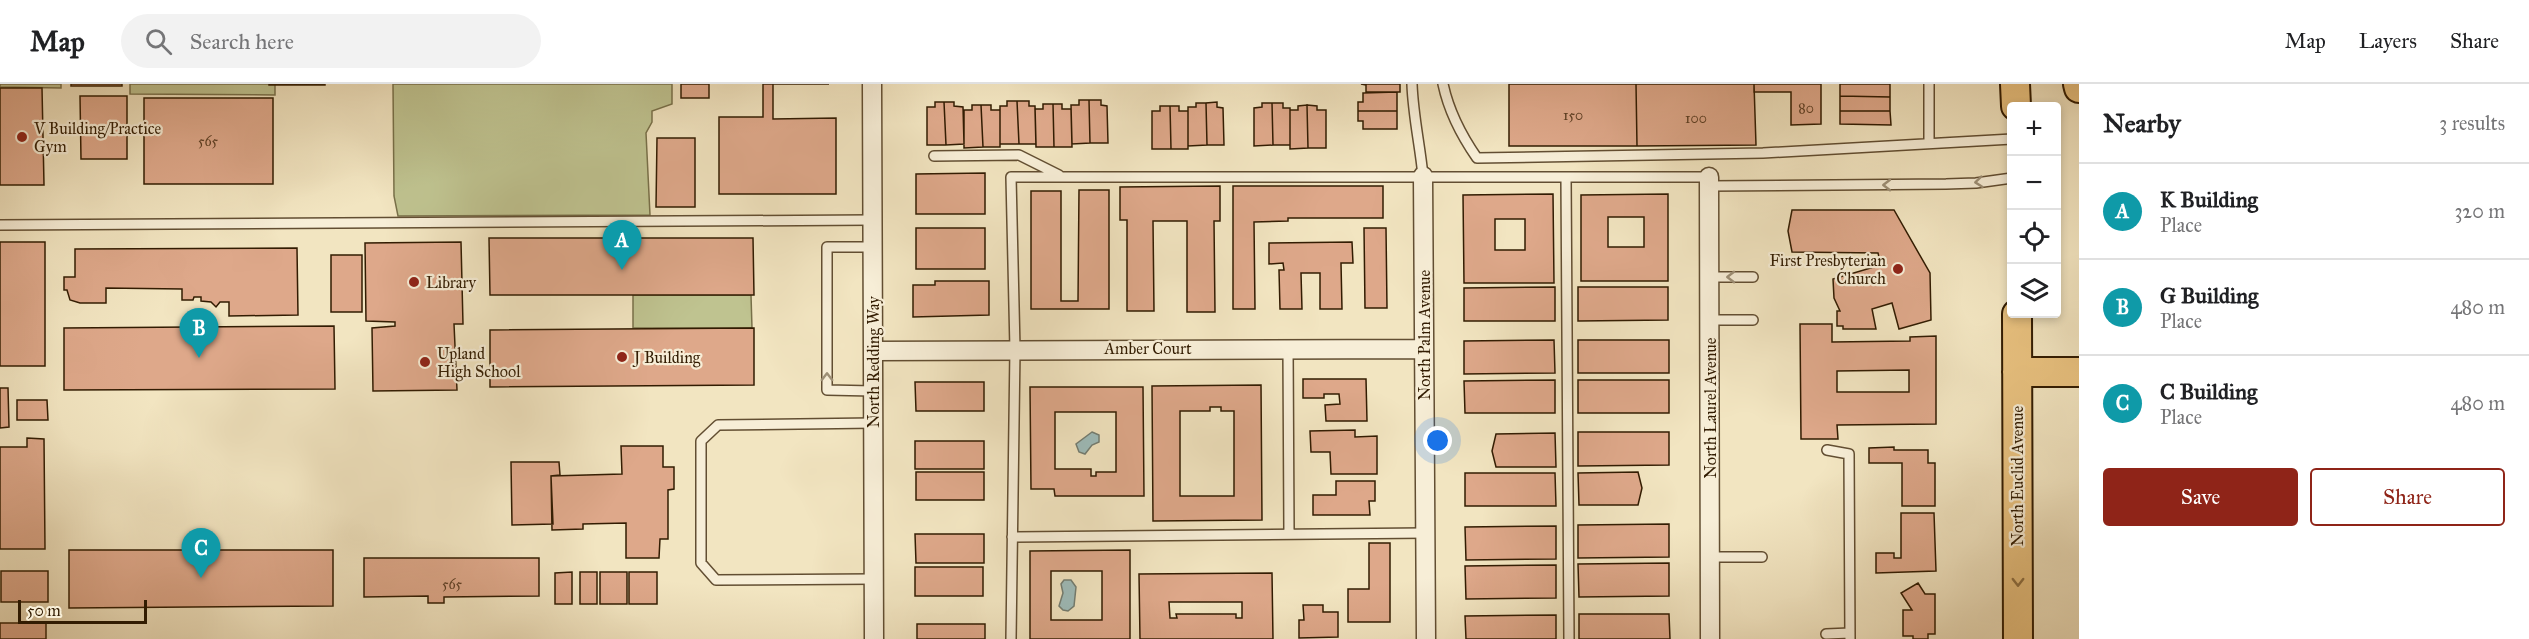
<!DOCTYPE html>
<meta charset="utf-8">
<style>
body{margin:0;font-family:"IM FELL Great Primer",serif;background:#f2f2f2;color:#202124}
.controls{position:absolute;right:18px;top:18px;display:grid;overflow:hidden;border-radius:6px;box-shadow:0 3px 9px #0003}
.controls button{width:54px;height:54px;display:grid;place-items:center;padding:0;border:0;border-bottom:2px solid #e0e0e0;background:#fff;color:#202124;font:30px sans-serif}
.scale{position:absolute;left:18px;bottom:15px;width:129px;box-sizing:border-box;padding-left:6px;border:3px solid #321c02;border-top:0;font-size:16px;line-height:21px;white-space:nowrap;color:#321c02;-webkit-text-stroke:4px #f7eed7;paint-order:stroke}
.you{position:absolute;left:1438px;top:357px;width:21px;height:21px;margin:-15px;border:4px solid #fff;border-radius:50%;background:#1a73e8;box-shadow:0 0 0 9px #1a73e833}
.badge{display:grid;place-items:center;width:39px;height:39px;border-radius:50%;background:#8f2418;color:#fff;font-size:20px;font-weight:700}
.pin{position:absolute;translate:-50% -50px;filter:drop-shadow(0 2px 3px #0008)}
.pin::after{content:'';position:absolute;top:32px;width:21px;height:18px;background:inherit;clip-path:polygon(0 0,100% 0,50% 100%)}
.list{margin:0;padding:0;list-style:none}
h2{display:flex;justify-content:space-between;align-items:center;height:78px;margin:0;padding:0 24px;font-size:26px}
h2 small{font-size:20px;font-weight:400;color:#757577}
.list li{display:grid;grid-template-columns:39px 1fr auto;gap:18px;align-items:center;box-sizing:border-box;height:96px;padding:0 24px;border-top:2px solid #e0e0e0}
.list b{display:block;font-size:22px;white-space:nowrap}
.list p{margin:0;font-size:20px;white-space:nowrap;color:#757577}
.list em{font-size:20px;font-style:normal;color:#757577}
.actions{display:flex;gap:12px;padding:18px 24px}
.actions a{flex:1;padding:14px 0;border:2px solid #8f2418;border-radius:6px;text-align:center;font-size:21px;color:#8f2418}
.actions .main{background:#8f2418;color:#fff}
.icon{flex:none;width:33px;height:33px;fill:none;stroke:currentColor;stroke-width:2;stroke-linecap:round;stroke-linejoin:round}
.map{position:relative;flex:none;width:2079px;height:555px;overflow:hidden}
header{display:flex;align-items:center;gap:36px;box-sizing:border-box;height:84px;padding:0 30px;background:#fff;border-bottom:2px solid #e0e0e0}
header strong{font-size:28px}
nav{display:flex;gap:33px;margin-inline-start:auto;font-size:21px}
.search{width:420px;height:54px;background:#f2f2f2;display:flex;align-items:center;gap:15px;box-sizing:border-box;padding:0 21px;border-radius:33px;color:#757577;font-size:22px}
main{display:flex}
aside{flex:1;background:#fff}
.map>svg:first-child{display:block}
.green{fill:#bfc390;stroke:#787049;stroke-width:1.5}
.water{fill:#9ebdbc;stroke:#737d72;stroke-width:1.5}
.building{fill:#dea88a;stroke:#321c02;stroke-width:1.5;fill-rule:evenodd}
.lines{fill:none;stroke-linecap:round;stroke-linejoin:round}
.service-casing{stroke:#624e32;stroke-width:12}
.minor-casing{stroke:#624e32;stroke-width:21}
.primary-casing{stroke:#321c02;stroke-width:32}
.service{stroke:#f7eed7;stroke-width:9}
.minor{stroke:#f7eed7;stroke-width:18}
.primary{stroke:#e9c280;stroke-width:28}
.oneway{stroke:#9e9077}
.oneway2{stroke:#8e6f41}
.poi-dot{fill:#8f2418;stroke:#f7eed7;stroke-width:2}
.labels{text-anchor:middle;dominant-baseline:central;stroke-width:4.5;stroke-linejoin:round;paint-order:stroke}
.number-label{font-size:14px;fill:#5d3f24}
.poi-label{font-size:16px;fill:#321c02;stroke:#f7eed7;text-anchor:start}
.street-label{font-size:16px;fill:#321c02;stroke:#f7eed7}
</style>
<header>
<strong>Map</strong>
<div class="search"><svg class="icon" aria-label="search" viewBox="0 0 24 24"><circle cx="10" cy="10" r="6"/><path d="M15 15l6 6"/></svg>Search here</div>
<nav><a>Map</a><a>Layers</a><a>Share</a></nav>
</header>
<main>
<div class="map">
<svg width="2079" height="555" viewBox="0 0 2079 555">
<rect width="100%" height="100%" fill="#f2e5c1"/>
<filter id="stains"><feTurbulence type="fractalNoise" baseFrequency=".00333" numOctaves="4"/><feColorMatrix values="0 0 0 0 .2 0 0 0 0 .09 0 0 0 0 .02 0 0 0 .5 -.17"/></filter>
<radialGradient id="worn" r=".72"><stop offset=".6" stop-color="#630" stop-opacity="0"/><stop offset="1" stop-color="#630" stop-opacity=".3"/></radialGradient>
<path class="green" d="M0,0H61V4L0,3Z
M130,0H275V11L130,10Z
M393,0H672V20L652,27V38L646,49L650,131L398,132L394,112Z
M633,211H751L752,244H633Z"/>
<path class="water" d="M1092,348L1099,351V358L1092,361L1085,370L1079,368L1076,360Z
M1064,496H1071L1076,503L1074,522L1068,527L1063,526L1059,522L1063,509L1061,500Z"/>
<path class="building" d="M71,0H122V2H71Z
M269,0H325V1H269Z
M681,0H709V14H681Z
M763,0H829H773V35L836,34V110H719V33H763Z
M1361,0H1400V8H1366V1Z
M1509,0H1636L1637,62H1509Z
M1636,0H1754L1756,61L1637,62Z
M1754,0H1821V40L1791,41V8H1754Z
M1840,0H1890V13L1840,12Z
M0,4H42L44,101H0Z
M1397,8V27H1358V18H1363V9Z
M80,12H127V75H81Z
M1840,12L1890,13V27H1840Z
M144,14H273V100H144Z
M1079,16H1089L1090,59L1072,60L1071,21H1079Z
M1089,16H1101V21L1107,22L1108,59H1090Z
M1007,17H1017L1019,60H1000V22H1007Z
M1017,17H1029V22H1035L1036,60H1019Z
M935,18H944L946,61H927V23H935Z
M944,18H954V22L963,23L964,60L946,61Z
M1217,18V23L1223,24L1224,61H1207L1206,19Z
M1196,19H1206L1207,61L1188,62V23H1196Z
M1262,19H1272L1273,61L1254,62V24L1262,23Z
M1272,19H1283V24H1290V61H1273Z
M1043,20H1053L1054,63H1036L1035,25H1043Z
M1053,20H1062V25H1071L1072,63H1054Z
M972,21H981L983,63L964,64V26H972Z
M981,21H991V26H1000V63H983Z
M1307,21L1308,64L1290,65V26H1298V22Z
M1307,21L1317,22V26H1326V64H1308Z
M1160,22H1170L1171,65H1152V27H1160Z
M1170,22H1179V27H1188V65H1171Z
M1358,27H1397V45H1363V37H1358Z
M1840,27H1890L1891,41L1840,40Z
M657,54H695V123H656Z
M985,89V130H916V90Z
M1220,102V137H1214L1215,228H1187V137H1153L1154,227H1127V136H1120V103Z
M1233,102H1383V134H1288V137L1254,138L1255,225H1233Z
M1079,106H1109V225H1031V107H1061V217H1078Z
M1553,110L1554,199H1464L1463,111ZM1495,135H1525V166H1495Z
M1668,110V197H1581V111ZM1608,133H1644V163H1608Z
M1792,126H1894L1930,189L1931,236L1899,245L1892,219L1872,225L1876,245H1843V242H1837V227H1840L1834,214L1833,195L1881,181L1878,169L1792,168L1788,147Z
M916,144H985V185H916Z
M1364,144H1386L1387,224H1365Z
M489,154H753L754,211H490Z
M0,158H45V282H0Z
M461,158L463,240H454L457,306L373,307L372,244L395,242V238L366,237L365,159Z
M1352,158L1353,179H1341L1342,225H1320V189H1301L1302,225H1280L1279,186H1284L1283,179L1269,180V159Z
M297,164L298,231L229,232V218H220L216,223L211,218L201,217V213H194L193,216H182V205L106,204V219H80L70,216L67,206H64V193H75V165Z
M331,171H362V228H331Z
M935,197H989V231L913,233V201H935Z
M1555,203V237H1464V204Z
M1578,203H1668V236L1578,237Z
M1800,240H1832V258L1910,257V253L1936,252V340L1837,341L1838,355H1801ZM1909,286V308H1837V287Z
M334,242L335,305L64,306V244Z
M754,244V301L490,303V246Z
M1554,256L1555,289L1464,290V257Z
M1578,256H1669V289H1578Z
M1303,295H1366L1367,337H1326L1325,321L1340,320L1339,310H1324V314H1303Z
M1555,296V329H1465L1464,297Z
M1578,296H1669V329H1578Z
M915,298H984V327H916Z
M1261,301L1262,436L1153,437L1152,302ZM1210,323H1221V327H1234V412H1180V327H1210Z
M1030,303H1143L1144,412H1055L1054,405H1031ZM1055,328H1116V388H1096V392H1091V385H1055Z
M0,304H8L9,343L0,344Z
M17,316H47L48,336H17Z
M1355,346V353L1377,352V390H1331L1330,368H1311L1310,347Z
M1578,348H1669V381L1578,382Z
M1555,349L1556,383H1496L1492,367L1496,350Z
M27,354L44,355L45,465H0V363H27Z
M915,357H984V385H915Z
M621,362H663V383H674V405L668,406V455H660L659,474H626V439L583,440V445L552,446L551,392L622,390Z
M1894,363V366H1928V379H1935V422H1902V379H1869V364Z
M511,378H559L560,391L551,392L553,440L512,441Z
M916,388H984V416H916Z
M1638,388L1642,404L1638,421H1579L1578,389Z
M1465,389H1555L1556,422H1465Z
M1336,397H1375V417H1369L1370,431H1313V411H1336Z
M1901,429H1934L1936,487L1876,489V469H1894V474H1901Z
M1669,440V473L1578,474V441Z
M1556,442V475L1466,476L1465,443Z
M915,450H984V479H916Z
M1369,459H1390V538H1348V505H1369Z
M69,466H333V522L69,524Z
M1130,466V555H1030V467ZM1051,487H1102V536H1051Z
M364,474H539V512L444,513V519H428V512L364,513Z
M1669,479V512L1579,513L1578,480Z
M1556,481V514L1466,515L1465,482Z
M915,483H983V512H915Z
M1,487H48V518H1Z
M572,488V520H555V489Z
M580,488H597V520H580Z
M600,488H627V520H600Z
M629,488H657V520H629Z
M1272,489L1273,555H1140L1139,490ZM1169,518H1242V534H1236V530H1176L1177,534H1170Z
M1918,499L1925,510H1935V550H1928V555H1913V552H1903V526H1912L1901,509Z
M1303,521H1323V528H1338V553L1299,554V536H1304Z
M1579,530H1669L1670,555H1579Z
M1556,531V555H1466L1465,532Z
M0,539H46V555H0Z
M917,540H985V555H917Z"/>
<g class="lines">
<g class="service-casing">
<path id="service" d="M1412,0C1413,31 1420,61 1423,92
M1443,0C1449,28 1461,51 1477,74L1763,69L2012,55
M1929,0V58
M934,72L1019,71L1059,91
M1566,93L1569,555
M1709,102L1946,100L1976,99L2012,94
M0,141L872,136
M872,163H827V306L873,307
M1710,193H1753
M1710,236H1753
M1288,264L1289,449
M874,339L718,341L701,357V479L716,496L874,495
M1827,366L1849,370L1850,555
M1012,453L1426,449
M1711,473H1762
M1826,550L1850,549
M1011,555L1015,265L1011,93H1709"/>
</g>
<g class="minor-casing">
<path id="minor" d="M872,0L874,555
M1423,92L1426,555
M1709,93L1710,555
M873,267L1424,265"/>
</g>
<g class="primary-casing">
<path id="primary" d="M2015,0L2016,22
M2078,0L2079,4
M2017,230L2018,555
M2017,288H2079"/>
</g>
<use href="#service" class="service"/>
<use href="#minor" class="minor"/>
<use href="#primary" class="primary"/>
</g>
<defs><path id="oneway-chevron" d="M-2-3.5L2.5 0L-2 3.5" fill="none" stroke-width="1.6" stroke-linecap="round" stroke-linejoin="round" transform="scale(1.5)"/></defs>
<g class="oneway">
<use href="#oneway-chevron" transform="translate(1979 98) rotate(174)"/>
<use href="#oneway-chevron" transform="translate(1887 101) rotate(180)"/>
<use href="#oneway-chevron" transform="translate(1731 193) rotate(180)"/>
<use href="#oneway-chevron" transform="translate(827 293) rotate(-90)"/>
</g>
<use class="oneway2" href="#oneway-chevron" transform="translate(2018 498) rotate(90)"/>
<g class="poi-dot">
<circle cx="22" cy="53" r="6"/>
<circle cx="1898" cy="185" r="6"/>
<circle cx="414" cy="198" r="6"/>
<circle cx="622" cy="273" r="6"/>
<circle cx="425" cy="278" r="6"/>
</g>
<g class="labels">
<g class="number-label">
<text x="1806" y="24">80</text>
<text x="1573" y="31">150</text>
<text x="1696" y="34">100</text>
<text x="208" y="57">565</text>
<text x="452" y="500">565</text>
</g>
<g class="poi-label">
<text x="34" y="44">V Building/Practice<tspan x="34" dy="18">Gym</tspan></text>
<text x="1886" y="176" text-anchor="end">First Presbyterian<tspan x="1886" dy="18">Church</tspan></text>
<text x="426" y="198">Library</text>
<text x="437" y="269">Upland<tspan x="437" dy="18">High School</tspan></text>
<text x="634" y="273">J Building</text>
</g>
<g class="street-label">
<text transform="translate(1424 251) rotate(-90)">North Palm Avenue</text>
<text x="1148" y="264">Amber Court</text>
<text transform="translate(873 278) rotate(-90)">North Redding Way</text>
<text transform="translate(1710 324) rotate(-90)">North Laurel Avenue</text>
<text transform="translate(2017 392) rotate(-90)">North Euclid Avenue</text>
</g>
</g>
<rect width="100%" height="100%" filter="url(#stains)"/>
<rect width="100%" height="100%" fill="url(#worn)"/>
</svg>
<div class="controls">
<button>+</button>
<button>−</button>
<button><svg class="icon" aria-label="locate" viewBox="0 0 24 24"><circle cx="12" cy="12" r="6"/><path d="M12 2v4M12 18v4M2 12h4M18 12h4"/></svg></button>
<button><svg class="icon" aria-label="layers" viewBox="0 0 24 24"><path d="M12 4l9 5-9 5-9-5zM3 14l9 5 9-5"/></svg></button>
</div>
<div class="scale">50 m</div>
<div class="you"></div>
<div class="pin badge" style="left:622px;top:186px;background:#0f9aa8">A</div>
<div class="pin badge" style="left:199px;top:274px;background:#0f9aa8">B</div>
<div class="pin badge" style="left:201px;top:494px;background:#0f9aa8">C</div>
</div>
<aside>
<h2>Nearby<small>3 results</small></h2>
<ul class="list">
<li><span class="badge" style="background:#0f9aa8">A</span><div><b>K Building</b><p>Place</p></div><em>320 m</em></li>
<li><span class="badge" style="background:#0f9aa8">B</span><div><b>G Building</b><p>Place</p></div><em>480 m</em></li>
<li><span class="badge" style="background:#0f9aa8">C</span><div><b>C Building</b><p>Place</p></div><em>480 m</em></li>
</ul>
<div class="actions"><a class="main">Save</a><a>Share</a></div>
</aside>
</main>
